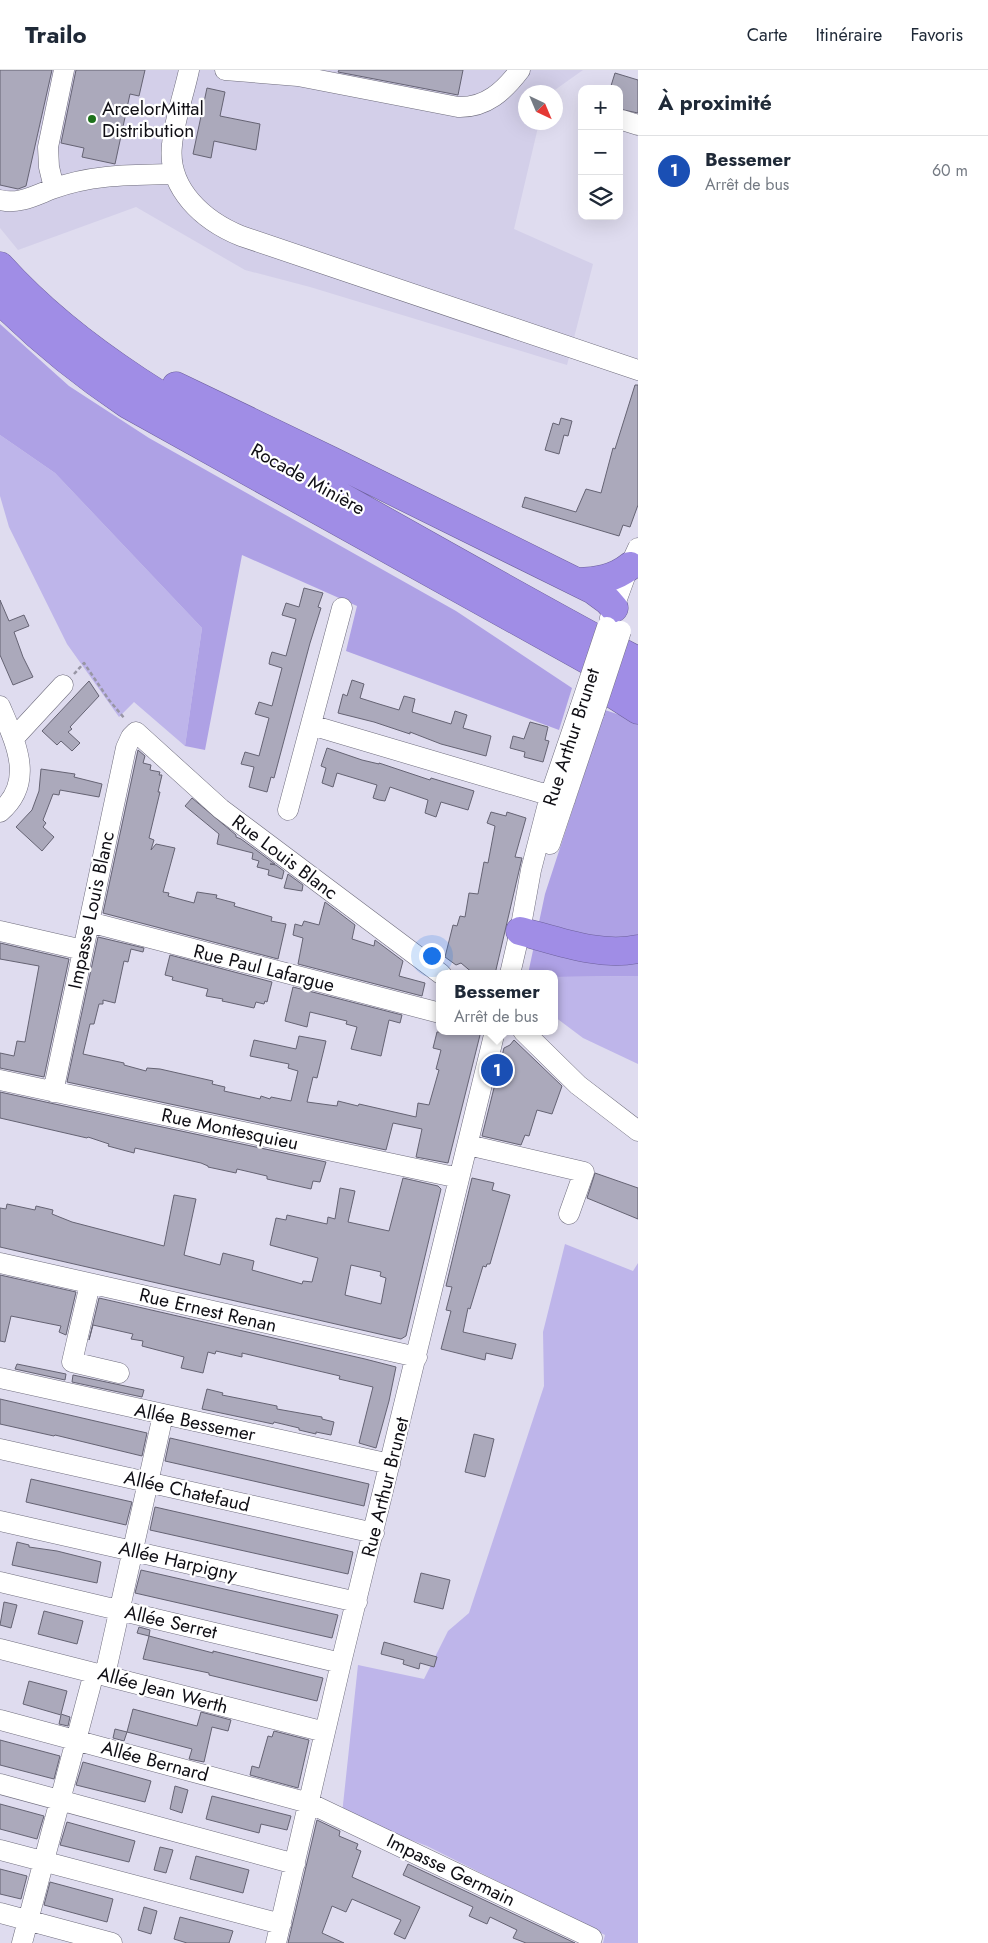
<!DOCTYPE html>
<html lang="fr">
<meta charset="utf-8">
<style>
body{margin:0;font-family:Jost,sans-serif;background:#f2f2f3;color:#1f2937}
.controls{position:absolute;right:15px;top:15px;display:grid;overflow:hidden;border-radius:10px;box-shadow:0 5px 20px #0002}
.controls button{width:45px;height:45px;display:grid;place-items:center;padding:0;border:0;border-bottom:1px solid #e0e1e3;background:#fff;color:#1f2937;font:25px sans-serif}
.compass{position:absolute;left:518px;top:15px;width:45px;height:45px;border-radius:50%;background:#fff;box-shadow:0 5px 20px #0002;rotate:136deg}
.you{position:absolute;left:431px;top:885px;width:18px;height:18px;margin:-12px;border:4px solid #fff;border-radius:50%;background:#1a73e8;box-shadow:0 0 0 8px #1a73e833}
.badge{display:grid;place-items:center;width:32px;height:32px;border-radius:50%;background:#ea580c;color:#fff;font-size:16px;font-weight:700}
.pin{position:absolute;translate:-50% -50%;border:2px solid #fff;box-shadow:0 1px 5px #0006}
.popup{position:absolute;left:436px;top:900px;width:122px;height:65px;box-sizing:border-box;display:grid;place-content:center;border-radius:10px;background:#fff;filter:drop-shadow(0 1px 4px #0005);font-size:16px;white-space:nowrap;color:#747a83}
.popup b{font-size:19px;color:#1f2937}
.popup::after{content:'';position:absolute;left:50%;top:100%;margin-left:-10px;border:10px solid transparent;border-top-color:#fff}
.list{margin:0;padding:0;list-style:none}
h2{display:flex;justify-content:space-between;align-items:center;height:65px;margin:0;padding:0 20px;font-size:21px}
h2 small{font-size:16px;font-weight:400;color:#747a83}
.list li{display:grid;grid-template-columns:32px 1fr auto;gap:15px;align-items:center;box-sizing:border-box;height:70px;padding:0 20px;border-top:1px solid #e0e1e3}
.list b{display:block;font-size:19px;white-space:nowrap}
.list p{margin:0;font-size:16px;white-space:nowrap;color:#747a83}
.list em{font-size:16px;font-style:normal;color:#747a83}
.icon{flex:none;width:28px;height:28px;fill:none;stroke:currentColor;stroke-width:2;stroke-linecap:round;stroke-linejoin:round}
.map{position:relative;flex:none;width:638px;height:1873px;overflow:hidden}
header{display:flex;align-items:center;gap:30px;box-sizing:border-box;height:70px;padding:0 25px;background:#fff;border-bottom:1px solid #e0e1e3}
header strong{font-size:24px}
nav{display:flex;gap:28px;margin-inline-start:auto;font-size:18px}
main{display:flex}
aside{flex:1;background:#fff}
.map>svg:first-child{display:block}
.built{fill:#d3cfe9}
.green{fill:#beb5ea}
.forest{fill:#aea1e5}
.building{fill:#aba9bb;stroke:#656373;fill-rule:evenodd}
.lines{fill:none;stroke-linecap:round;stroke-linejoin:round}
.minor-casing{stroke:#6f6d7d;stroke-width:21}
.highway-casing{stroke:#6d619c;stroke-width:29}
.path{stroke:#9896a5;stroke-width:2.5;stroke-dasharray:4 2.5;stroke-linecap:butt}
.minor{stroke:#fff;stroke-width:20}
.highway{stroke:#a08de6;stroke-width:28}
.minor-bridge-casing{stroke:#6f6d7d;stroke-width:21;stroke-linecap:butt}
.minor-bridge{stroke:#fff;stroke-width:20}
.poi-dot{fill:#1e721c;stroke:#fff;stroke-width:2}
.labels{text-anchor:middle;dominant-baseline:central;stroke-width:4.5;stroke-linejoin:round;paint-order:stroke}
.poi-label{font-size:19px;fill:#0f0e14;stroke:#fff;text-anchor:start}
.street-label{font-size:19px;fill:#0f0e14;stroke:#fff}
</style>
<header>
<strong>Trailo</strong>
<nav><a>Carte</a><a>Itinéraire</a><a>Favoris</a></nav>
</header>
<main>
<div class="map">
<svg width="638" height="1873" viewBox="0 0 638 1873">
<rect width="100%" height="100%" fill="#dfdcef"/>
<path class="built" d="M0,0H583L552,22H526V52L539,53L514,159L593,194L567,295L310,217L245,200L136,137L18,180L0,158Z"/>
<path class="green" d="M0,365L55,403L202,558L185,676L134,632L119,647L67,574L9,457L0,426Z
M638,906V994L583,968L555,947L554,907Z
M565,1174L633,1201L638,1193V1873H603L605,1865L427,1776L342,1744L358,1595L424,1609L448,1561L469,1543L544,1316L543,1262Z"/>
<path class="forest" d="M0,254L69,316L149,368L456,541L572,618L559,660L346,581L357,536L242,485L205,680L185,676L202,558L55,403L0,365Z
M605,640L638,651V906L555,907L554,904H528L545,824Z"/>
<path class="building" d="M0,0H52L26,116L18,119L0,115Z
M76,0H145L139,26L130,24L115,94L82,87L84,78L61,73Z
M339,0H463L458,25L338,2Z
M615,3L638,10V43L619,39V19H610Z
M207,18L225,22L220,46L260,54L256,80L214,71L211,88L193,84Z
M635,315H638V435L630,457L623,455L619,466L522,437L525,427L576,442L586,419L601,423L613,378L615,379Z
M561,348L572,351L568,366L564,365L559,384L545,380L553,353L559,355Z
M304,518L323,523L318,537L321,538L310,573L274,708L271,707L267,722L249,717L254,697L241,694L245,682L259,686L269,648L255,644L259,632L272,636L282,598L269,594L270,588L272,582L286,586L296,549L282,545L286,533L299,537Z
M0,530L9,551L24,545L29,556L14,562L23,587L33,607L13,615L0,585Z
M352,610L364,614L360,628L379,634L399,640L404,626L415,629L412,642L451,654L455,641L467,645L463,658L491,666L486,686L441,674L410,662V664L374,652L338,643L343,624L347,626Z
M89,611L99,626L70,657L72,659L68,662L80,673L72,681L61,671L57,675L42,661Z
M530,652L548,657L545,670L549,671L543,692L524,687L525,682L510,678L513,666L524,669Z
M327,678L362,690L379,694V693L430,710L431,708L474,721L468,740L441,732L436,747L425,743L428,730L390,717L385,731L379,730L373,728L377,715L337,703L333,717L322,713L326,698L321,696Z
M138,680L145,686L143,693L151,695L150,700L160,702L159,705H162L158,722H160L149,768L154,770L151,780L156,774L175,778L163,822L169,823L168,826L194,833L197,822L217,825L216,828L235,833L234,836L272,847L271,851L286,854L278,889L103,843Z
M41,699L75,704L74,707L102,714L99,727L60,720L59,725L53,724L43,750L46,753L43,757L54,767L42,781L16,757L32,740L39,721Z
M192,728L236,765V767L241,769L275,794H270L276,795L284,801L282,809L268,805L269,800L257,797L259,791L252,789L253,783L217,774L219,764L185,736Z
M491,742L506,746L507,742L526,748L515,787L522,788L495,904H474L461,893L456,895L445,887L453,855L457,856L460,846L465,847L469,823L478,824L484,792L488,793L495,756L487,753Z
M288,804L303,815L302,821L284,818Z
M325,832L355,855L352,869L374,876L375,870L403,891L399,906L425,913L422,926L298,894L303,868L293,865L295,854L302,856L304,851L319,855Z
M98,867L144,878L143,882L131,879L128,892L124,891L115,933L103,930V934H99L94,954H90L83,984L124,993V995L146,1001L147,998L160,999L213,1011L212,1014L225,1017L224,1021L260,1029L261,1026L270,1029L271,1027L291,1031L298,1001L288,998L289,994L250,986L254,970L296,979L299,966L326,971L317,1008L313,1007L307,1032L337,1036L338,1031L358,1036L359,1034L416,1047L418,1033L429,1035L439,1000L436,999L441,980L433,978L437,962L481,961L448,1093L416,1087L422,1059L393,1053L386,1080L67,1012Z
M0,873L69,889L44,1007L0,998V983L14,986L17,971L25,972L39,896L0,889Z
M170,885L272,912L267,932L265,931L264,934L256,932L254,938L227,932L222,931L223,929L206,926L208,919L172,910L173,907L165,905Z
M293,917L402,945L400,953L389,950L381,986L351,979L357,957L346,954L347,951L310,942L307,957L285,951Z
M514,970L562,1016L552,1044L537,1040L529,1066L525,1065L521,1075L482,1066L504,978L510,975Z
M0,1022L50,1033L326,1092L320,1112L313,1111L311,1119L267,1109V1106L237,1099L236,1103L208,1097V1096L201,1093L135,1078L134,1083L108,1076L109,1074L88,1067L87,1068L0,1048Z
M595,1103L638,1118V1149L587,1128Z
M403,1108L438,1116L441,1119L406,1266L401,1269L0,1177V1138L6,1139L7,1134L35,1140L36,1136L53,1140L52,1144L72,1152L164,1176L174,1125L196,1129L184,1185L220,1195L223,1183L254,1191L252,1200L302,1214L303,1211L312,1212L318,1188L270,1175L276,1148L286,1150L287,1145L327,1154L328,1147L335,1149L340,1118L355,1121L348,1152L389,1161ZM351,1195L381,1202L380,1206L386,1208L381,1234L345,1225Z
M472,1108L494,1113L492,1120L510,1125L490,1194H487L486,1197L483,1196L470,1239L468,1238L463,1262L516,1274L512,1289L486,1283L485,1290L441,1279L451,1241L446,1240L452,1217L446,1216Z
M0,1205L76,1222L66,1265L59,1262L61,1256L11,1246L5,1272L0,1271Z
M99,1228L365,1289L396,1297L389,1331L376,1378L359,1373L373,1317L339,1309L340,1306L242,1283V1287L216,1281L215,1284L208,1282L203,1303L181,1298L184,1287L142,1276L143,1271L131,1269L133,1264L93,1255L89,1270Z
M17,1294L66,1304L65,1310L15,1299Z
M73,1305L144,1320L142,1327L72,1312Z
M207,1319L223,1323L222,1325L277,1336V1339L322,1347V1349L334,1352L331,1365L316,1362V1364L299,1360V1358L274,1352L273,1354L202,1339Z
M0,1329L147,1363L142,1386L55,1365L54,1366L0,1354Z
M474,1364L494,1369L485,1407L465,1402Z
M170,1368L369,1414L364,1436L165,1391Z
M31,1409L132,1432L126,1455L26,1432Z
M155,1437L353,1482L348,1504L150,1460Z
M17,1472L29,1475V1477L57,1481L101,1492L97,1513L12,1495Z
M141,1500L338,1545L332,1568L135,1523Z
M421,1503L450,1510L443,1539L414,1532Z
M4,1532L17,1535L11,1558L0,1555Z
M44,1541L83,1551L77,1574L38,1564Z
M139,1557L150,1560L149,1566L213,1583V1581L323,1608L317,1631L209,1605V1603L143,1589L149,1566L137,1563Z
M384,1572L437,1587L434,1597L420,1593L419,1599L403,1594L404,1590L381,1584Z
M29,1611L67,1621L61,1644L70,1647L68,1656L59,1654L61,1645L23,1634Z
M133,1639L197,1656L201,1642L231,1650L228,1661L212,1657L204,1692L189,1689L192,1679L127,1662Z
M115,1659L127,1662L124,1671L113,1668Z
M274,1661L309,1670L298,1718L250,1705L252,1696L259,1698L268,1666L272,1667Z
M0,1670L60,1686L54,1709L0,1695Z
M83,1692L151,1711L145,1732L76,1715Z
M175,1716L188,1720L182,1743L170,1739Z
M212,1726L291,1746L287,1760L261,1754L259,1763L206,1749Z
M0,1734L44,1746L37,1769L0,1759Z
M317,1750L340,1761L339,1766L358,1774L356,1779L361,1781L352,1807L420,1837L405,1869L394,1864L401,1850L352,1829L346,1842L332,1836L322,1863L344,1873H288Z
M67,1752L135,1771L129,1792L60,1775Z
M160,1777L173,1780L166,1803L154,1800Z
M196,1786L249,1800L243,1823L190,1809Z
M408,1794L575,1873H526L513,1868L517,1860L490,1847L487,1854L469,1846L473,1837L403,1805Z
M0,1799L27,1806L21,1829L0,1824Z
M50,1812L113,1829L107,1852L44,1835Z
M144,1837L157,1841L151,1864L138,1860Z
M180,1847L233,1861L229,1873H187L174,1869Z"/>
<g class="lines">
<g class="minor-casing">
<path id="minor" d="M189,0C184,24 174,51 172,75C167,119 204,151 241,166L638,300
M225,0L298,6L458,37C486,38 504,21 520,0
M622,50L638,55
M54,118L49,97L48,77L64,0
M0,130C18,135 36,125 52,119C93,104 132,105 175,104
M610,548L626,504L638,478
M0,636C15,672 36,711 0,742
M311,655L565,730
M14,668L63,615
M288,740L342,538
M550,774L594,643
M89,852L440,943
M0,861L83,880
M510,904L520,861L531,800L550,726L580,638
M523,961L578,1015L638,1061
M0,1010L459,1108
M53,1022L126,678L131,667L136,662L221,739L441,904
M468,1075L584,1102L569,1144
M0,1193L417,1287
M90,1214L72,1292L119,1303
M0,1308L390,1394
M0,1379L374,1463
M0,1451L357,1532
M0,1512L341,1593
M0,1579L325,1662
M107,1596L163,1345
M0,1650L309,1733L592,1868
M0,1714L295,1794
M0,1780L281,1854
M0,1843L112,1873
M22,1873L91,1614
M276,1873L341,1593L495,961"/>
</g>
<g class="highway-casing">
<path id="highway" d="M0,196C93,299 220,360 340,426C439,481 538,538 638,591
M0,230C39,269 81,303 127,334L638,618
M176,316L332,391L593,520L608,531L614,538
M577,512C597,511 614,509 630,496
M602,617L638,640
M520,861C558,871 599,887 638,879"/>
</g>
<path class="path" d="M74,604L84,593L109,630L125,649"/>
<use href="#minor" class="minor"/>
<use href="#highway" class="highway"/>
<g class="minor-bridge-casing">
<path id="minor-bridge" d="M580,638L607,557
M594,643L621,561"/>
</g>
<use href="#minor-bridge" class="minor-bridge"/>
</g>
<circle class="poi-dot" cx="92" cy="49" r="5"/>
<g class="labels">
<g class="poi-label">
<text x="102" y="38">ArcelorMittal<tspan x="102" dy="22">Distribution</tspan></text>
</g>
<g class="street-label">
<text transform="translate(308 409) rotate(29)">Rocade Minière</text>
<text transform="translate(571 667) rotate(-72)">Rue Arthur Brunet</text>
<text transform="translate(285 787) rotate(37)">Rue Louis Blanc</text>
<text transform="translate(91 840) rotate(-78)">Impasse Louis Blanc</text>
<text transform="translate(264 898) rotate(14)">Rue Paul Lafargue</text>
<text transform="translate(230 1059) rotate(12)">Rue Montesquieu</text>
<text transform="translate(208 1240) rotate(13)">Rue Ernest Renan</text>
<text transform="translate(195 1352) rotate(12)">Allée Bessemer</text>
<text transform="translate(385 1417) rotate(-76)">Rue Arthur Brunet</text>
<text transform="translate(187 1421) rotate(13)">Allée Chatefaud</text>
<text transform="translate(178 1491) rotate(13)">Allée Harpigny</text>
<text transform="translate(171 1552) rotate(13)">Allée Serret</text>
<text transform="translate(163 1620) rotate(15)">Allée Jean Werth</text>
<text transform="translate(155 1691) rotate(15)">Allée Bernard</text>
<text transform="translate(451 1800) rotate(26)">Impasse Germain</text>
</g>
</g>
</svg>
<div class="controls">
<button>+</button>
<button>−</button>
<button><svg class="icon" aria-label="layers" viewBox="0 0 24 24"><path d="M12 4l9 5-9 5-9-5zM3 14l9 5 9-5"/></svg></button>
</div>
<svg class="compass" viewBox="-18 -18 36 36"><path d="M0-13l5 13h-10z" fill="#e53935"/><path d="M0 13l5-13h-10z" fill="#747a83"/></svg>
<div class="you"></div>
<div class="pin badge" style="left:497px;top:1000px;background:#1a4fb4">1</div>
<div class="popup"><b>Bessemer</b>Arrêt de bus</div>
</div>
<aside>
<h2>À proximité<small></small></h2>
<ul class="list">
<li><span class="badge" style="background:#1a4fb4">1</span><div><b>Bessemer</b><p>Arrêt de bus</p></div><em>60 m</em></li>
</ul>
</aside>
</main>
